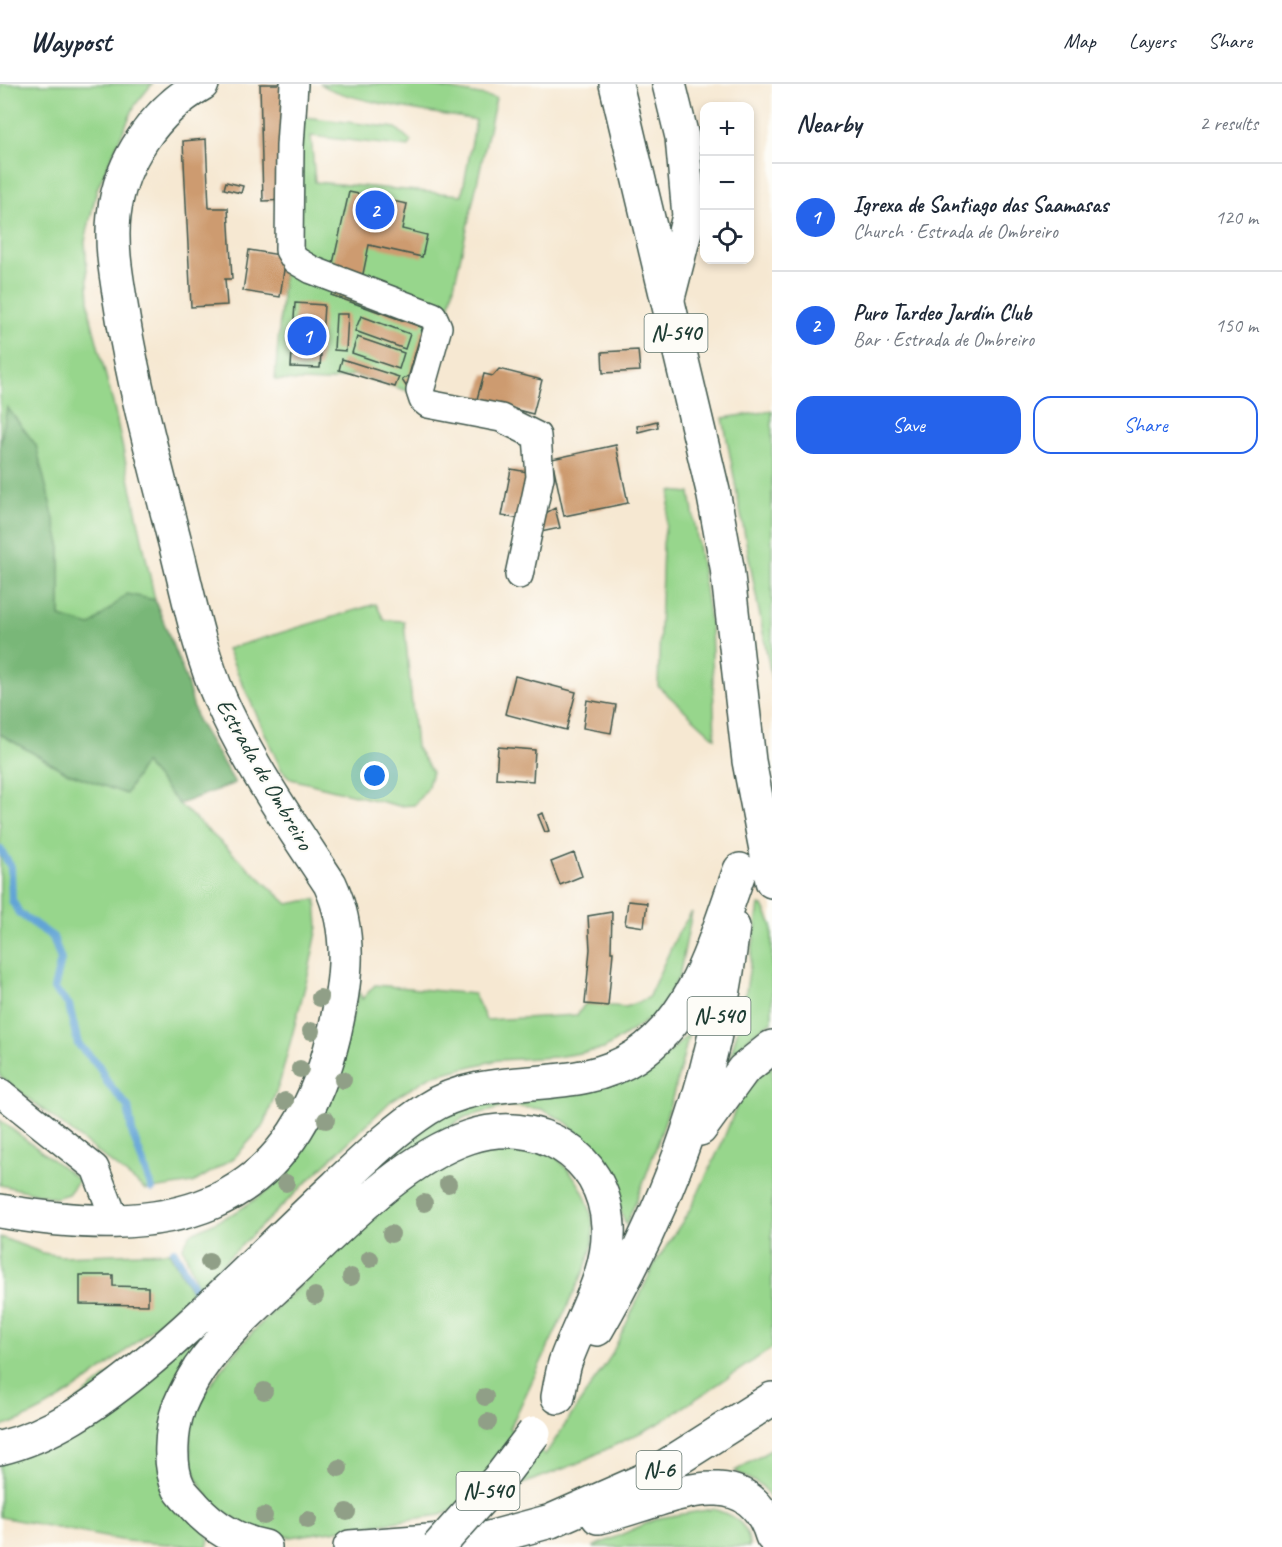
<!DOCTYPE html>
<meta charset="utf-8">
<style>
body{margin:0;font-family:Caveat,sans-serif;background:#f6f6f7;color:#1f2937}
.controls{position:absolute;right:18px;top:18px;display:grid;overflow:hidden;border-radius:12px;box-shadow:0 3px 9px #0003}
.controls button{width:54px;height:54px;display:grid;place-items:center;padding:0;border:0;border-bottom:2px solid #e0e1e3;background:#fff;color:#1f2937;font:30px sans-serif}
.you{position:absolute;left:375px;top:692px;width:21px;height:21px;margin:-15px;border:4px solid #fff;border-radius:50%;background:#1a73e8;box-shadow:0 0 0 9px #1a73e833}
.badge{display:grid;place-items:center;width:39px;height:39px;border-radius:50%;background:#2563eb;color:#fff;font-size:20px;font-weight:700}
.pin{position:absolute;translate:-50% -50%;border:3px solid #fff;box-shadow:0 2px 6px #0006}
.list{margin:0;padding:0;list-style:none}
h2{display:flex;justify-content:space-between;align-items:center;height:78px;margin:0;padding:0 24px;font-size:26px}
h2 small{font-size:20px;font-weight:400;color:#747a83}
.list li{display:grid;grid-template-columns:39px 1fr auto;gap:18px;align-items:center;box-sizing:border-box;height:108px;padding:0 24px;border-top:2px solid #e0e1e3}
.list b{display:block;font-size:22px;white-space:nowrap}
.list p{margin:0;font-size:20px;white-space:nowrap;color:#747a83}
.list em{font-size:20px;font-style:normal;color:#747a83}
.actions{display:flex;gap:12px;padding:18px 24px}
.actions a{flex:1;padding:14px 0;border:2px solid #2563eb;border-radius:18px;text-align:center;font-size:21px;color:#2563eb}
.actions .main{background:#2563eb;color:#fff}
.icon{flex:none;width:33px;height:33px;fill:none;stroke:currentColor;stroke-width:2;stroke-linecap:round;stroke-linejoin:round}
.map{position:relative;flex:none;width:772px;height:1463px;overflow:hidden}
header{display:flex;align-items:center;gap:36px;box-sizing:border-box;height:84px;padding:0 30px;background:#fff;border-bottom:2px solid #e0e1e3}
header strong{font-size:28px}
nav{display:flex;gap:33px;margin-inline-start:auto;font-size:21px}
main{display:flex}
aside{flex:1;background:#fff}
.map>svg:first-child{display:block}
.green{fill:#97d68c;stroke:#5b8a60;stroke-width:1.5}
.forest{fill:#79b778;stroke:#4c7a56;stroke-width:1.5}
.lines{fill:none;stroke-linecap:round;stroke-linejoin:round}
.stream{stroke:#62a4d6;stroke-width:8}
.building{fill:#cd9b70}
.street-casing{stroke:#3f574c;stroke-width:30}
.secondary-casing{stroke:#3f574c;stroke-width:36}
.highway-casing{stroke:#3f574c;stroke-width:36}
.street{stroke:#fff;stroke-width:27}
.secondary{stroke:#fff;stroke-width:33}
.highway{stroke:#fff;stroke-width:33}
.highway-bridge-casing{stroke:#3f574c;stroke-width:36;stroke-linecap:butt}
.highway-bridge{stroke:#fff;stroke-width:33}
.tree{fill:#909f87}
.labels{text-anchor:middle;dominant-baseline:central;stroke-width:4.5;stroke-linejoin:round;paint-order:stroke}
.shield{fill:#fdfcf7;stroke:#62766e;stroke-width:1.5}
.shield-label{font-size:22px;font-weight:bold;fill:#1f3d34}
.street-label{font-size:24px;fill:#1f3d34;stroke:#fdfcf7}
</style>
<header>
<strong>Waypost</strong>
<nav><a>Map</a><a>Layers</a><a>Share</a></nav>
</header>
<main>
<div class="map">
<svg width="772" height="1463" viewBox="0 0 772 1463">
<rect width="100%" height="100%" fill="#fdfcf7"/>
<filter id="ink" filterUnits="userSpaceOnUse"><feTurbulence type="fractalNoise" baseFrequency=".0167" numOctaves="2"/><feDisplacementMap in="SourceGraphic" scale="12" xChannelSelector="R" yChannelSelector="G"/><feConvolveMatrix kernelMatrix="1 2 1 2 8 2 1 2 1" color-interpolation-filters="sRGB"/></filter>
<filter id="wash" filterUnits="userSpaceOnUse"><feTurbulence type="fractalNoise" baseFrequency=".008" numOctaves="4" result="noise"/><feDisplacementMap in="SourceGraphic" scale="24" xChannelSelector="R" yChannelSelector="G"/><feGaussianBlur stdDeviation="1.35" result="paint"/><feColorMatrix in="noise" values="0 0 0 0 0 0 0 0 0 0 0 0 0 0 0 0 0 1.4 0 .05"/><feComposite in="paint" operator="in"/></filter>
<g filter="url(#wash)">
<rect width="100%" height="100%" fill="#f6e8d2"/>
<path class="green" d="M0,0H152L135,21L97,105L85,157L90,231L114,323L155,516L127,511L90,543L60,533V460L8,324L0,362Z
M321,0H421L496,14L446,238L299,168L297,32L396,44L411,57L409,63L311,52L315,98L462,111L476,36C443,30 343,17 321,0Z
M284,186L303,188L429,236L415,309L354,291L325,298L275,296Z
M772,327V597L723,334Z
M671,407L690,409L711,543L715,654L658,602L663,460Z
M376,520L384,536L404,537L416,663L432,688L427,705L414,721L399,722L291,695L281,685L227,565Z
M0,650L66,688L126,709L144,679L179,720L288,820L316,815L318,843L308,891L280,997L264,1041L234,1074L193,1099L146,1106L0,992Z
M759,821L763,822L772,841V938L753,950L730,973L743,927Z
M692,828L679,893L656,931L604,965L556,973L498,976L431,992L392,1016L198,1203L183,1163L190,1150L236,1128L270,1105L293,1079L328,1020L359,907L362,915L375,901L474,910L486,936L577,931L585,920L626,923L648,914L678,849Z
M689,949C674,1016 653,1078 626,1141L600,1071L566,1038L541,1025L509,1022L465,1033L383,1085L164,1347L209,1456L207,1463L126,1457L0,1433V1378L396,1061L457,1020L645,984L668,970Z
M772,982V1264L658,1340L576,1380L440,1431L291,1453C261,1451 232,1438 211,1416C191,1394 185,1359 195,1331C220,1267 304,1199 354,1152C381,1127 409,1098 440,1078C449,1073 486,1059 496,1059C507,1059 543,1067 553,1072C559,1074 565,1083 569,1087C585,1104 596,1135 593,1158C592,1167 587,1176 585,1185L510,1344L545,1371L611,1272L654,1181L690,1126L721,1061L740,1014L763,988Z
M0,1036L79,1096L68,1110L55,1114L0,1101Z
M0,1153L43,1169L61,1172L169,1168L192,1209C144,1252 61,1328 0,1343Z
M772,1365V1417L762,1402L735,1387Z
M713,1425C733,1431 750,1440 749,1463H593L659,1434Z"/>
<path class="forest" d="M7,323L36,361L60,460V533L90,542L127,510L155,516L186,595L197,636L235,699L179,720L144,679L126,710L66,688L0,650V362Z"/>
<g class="lines">
<path class="stream" d="M0,765L11,783L12,816L19,829L53,853L61,876L54,905L69,921L78,960L99,982L107,998L128,1023L132,1048L152,1105
M174,1167L195,1206"/>
</g>
<g id="blocks">
<path class="building" d="M260,0H285V116L263,117Z
M206,55L209,124H228L232,195H225L227,221L191,223L183,57Z
M226,98L243,102L241,109L224,105Z
M349,108L407,120L402,145L427,151L422,173L369,161L363,190L332,184Z
M249,166L286,172L280,213L243,207Z
M335,200L425,232L421,243L331,211Z
M295,219L324,221L320,284L291,283Z
M336,230H348L346,267L334,266Z
M361,232L410,250L405,265L355,247Z
M422,245L432,248L419,293L409,291Z
M357,253L404,269L399,285L352,269Z
M638,266L640,287L603,289L602,268Z
M342,275L399,293L395,303L339,286Z
M499,285L542,296L533,330L477,315L484,290L493,292Z
M408,292L412,299L406,302L402,296Z
M657,337L658,343L638,348L637,342Z
M616,361L628,419L564,432L552,375Z
M511,385L533,389L525,436L502,432Z
M555,424L560,444L536,449L540,432Z
M515,592L576,608L566,646L505,630Z
M587,616L616,621L611,649L583,644Z
M498,663L535,666L533,697L496,694Z
M543,729L549,747L545,748L538,731Z
M574,769L582,792L560,801L551,778Z
M628,817L647,819L644,843L625,840Z
M612,828L611,868H613L608,922L585,920L590,865L588,832Z
M80,1191H113V1202L148,1203V1221L80,1220Z"/>
</g>
</g>
<g filter="url(#ink)">
<use href="#blocks" fill-opacity="0" stroke="#3f574c" stroke-width="1.5"/>
<g class="lines">
<g class="street-casing">
<path id="street" d="M294,0L290,62L289,166L295,176L312,186L433,232L438,243L420,307L423,316L428,320L501,334L537,352L540,393L519,491
M0,1008L95,1084L116,1139"/>
</g>
<g class="secondary-casing">
<path id="secondary" d="M668,214L689,132L682,53L669,0
M0,1127C164,1155 290,1135 334,951C346,898 353,850 330,800C291,741 250,682 221,617C197,563 187,503 172,447C154,376 135,306 123,234C118,201 110,165 114,131C120,76 156,26 202,0"/>
</g>
<g class="highway-casing">
<path id="highway" d="M616,0L713,407L727,483L749,677L772,797
M700,1045L743,986L772,963
M597,1245C672,1115 716,992 733,843
M0,1364C51,1352 96,1320 137,1287C207,1230 270,1163 336,1102C365,1075 393,1047 427,1025C490,984 574,1014 636,972C698,930 715,853 740,786
M598,1433C655,1422 746,1366 772,1452
M265,1463C238,1458 213,1443 195,1423C190,1417 183,1411 179,1404C168,1383 171,1345 179,1323C184,1311 192,1296 199,1285C224,1249 258,1220 290,1190C340,1143 403,1075 469,1053C536,1031 604,1069 608,1142C611,1189 580,1236 565,1279C562,1290 560,1302 558,1313
M350,1463L469,1454
M456,1463L551,1437L644,1396L772,1315"/>
</g>
<use href="#street" class="street"/>
<use href="#secondary" class="secondary"/>
<use href="#highway" class="highway"/>
<g class="highway-bridge-casing">
<path id="highway-bridge" d="M438,1463L502,1391L534,1349"/>
</g>
<use href="#highway-bridge" class="highway-bridge"/>
</g>
<g class="tree">
<circle cx="320" cy="914" r="9"/>
<circle cx="311" cy="947" r="9"/>
<circle cx="300" cy="985" r="9"/>
<circle cx="343" cy="996" r="9"/>
<circle cx="285" cy="1017" r="9"/>
<circle cx="326" cy="1036" r="9"/>
<circle cx="286" cy="1099" r="9"/>
<circle cx="448" cy="1100" r="9"/>
<circle cx="424" cy="1119" r="9"/>
<circle cx="391" cy="1150" r="9"/>
<circle cx="370" cy="1175" r="9"/>
<circle cx="209" cy="1178" r="9"/>
<circle cx="351" cy="1193" r="9"/>
<circle cx="315" cy="1212" r="9"/>
<circle cx="264" cy="1307" r="9"/>
<circle cx="485" cy="1313" r="9"/>
<circle cx="488" cy="1338" r="9"/>
<circle cx="339" cy="1384" r="9"/>
<circle cx="347" cy="1428" r="9"/>
<circle cx="264" cy="1432" r="9"/>
<circle cx="308" cy="1436" r="9"/>
</g>
</g>
<g class="labels">
<g class="shield">
<rect x="644.5" y="230" width="63" height="38" rx="4.5"/>
<rect x="687.5" y="913" width="63" height="38" rx="4.5"/>
<rect x="636.5" y="1367" width="45" height="38" rx="4.5"/>
<rect x="456.5" y="1388" width="63" height="38" rx="4.5"/>
</g>
<g class="shield-label">
<text x="676" y="249">N-540</text>
<text x="719" y="932">N-540</text>
<text x="659" y="1386">N-6</text>
<text x="488" y="1407">N-540</text>
</g>
<g class="street-label">
<text transform="translate(265 690) rotate(60)">Estrada de Ombreiro</text>
</g>
</g>
</svg>
<div class="controls">
<button>+</button>
<button>−</button>
<button><svg class="icon" aria-label="locate" viewBox="0 0 24 24"><circle cx="12" cy="12" r="6"/><path d="M12 2v4M12 18v4M2 12h4M18 12h4"/></svg></button>
</div>
<div class="you"></div>
<div class="pin badge" style="left:307px;top:252px">1</div>
<div class="pin badge" style="left:375px;top:126px">2</div>
</div>
<aside>
<h2>Nearby<small>2 results</small></h2>
<ul class="list">
<li><span class="badge">1</span><div><b>Igrexa de Santiago das Saamasas</b><p>Church · Estrada de Ombreiro</p></div><em>120 m</em></li>
<li><span class="badge">2</span><div><b>Puro Tardeo Jardín Club</b><p>Bar · Estrada de Ombreiro</p></div><em>150 m</em></li>
</ul>
<div class="actions"><a class="main">Save</a><a>Share</a></div>
</aside>
</main>
